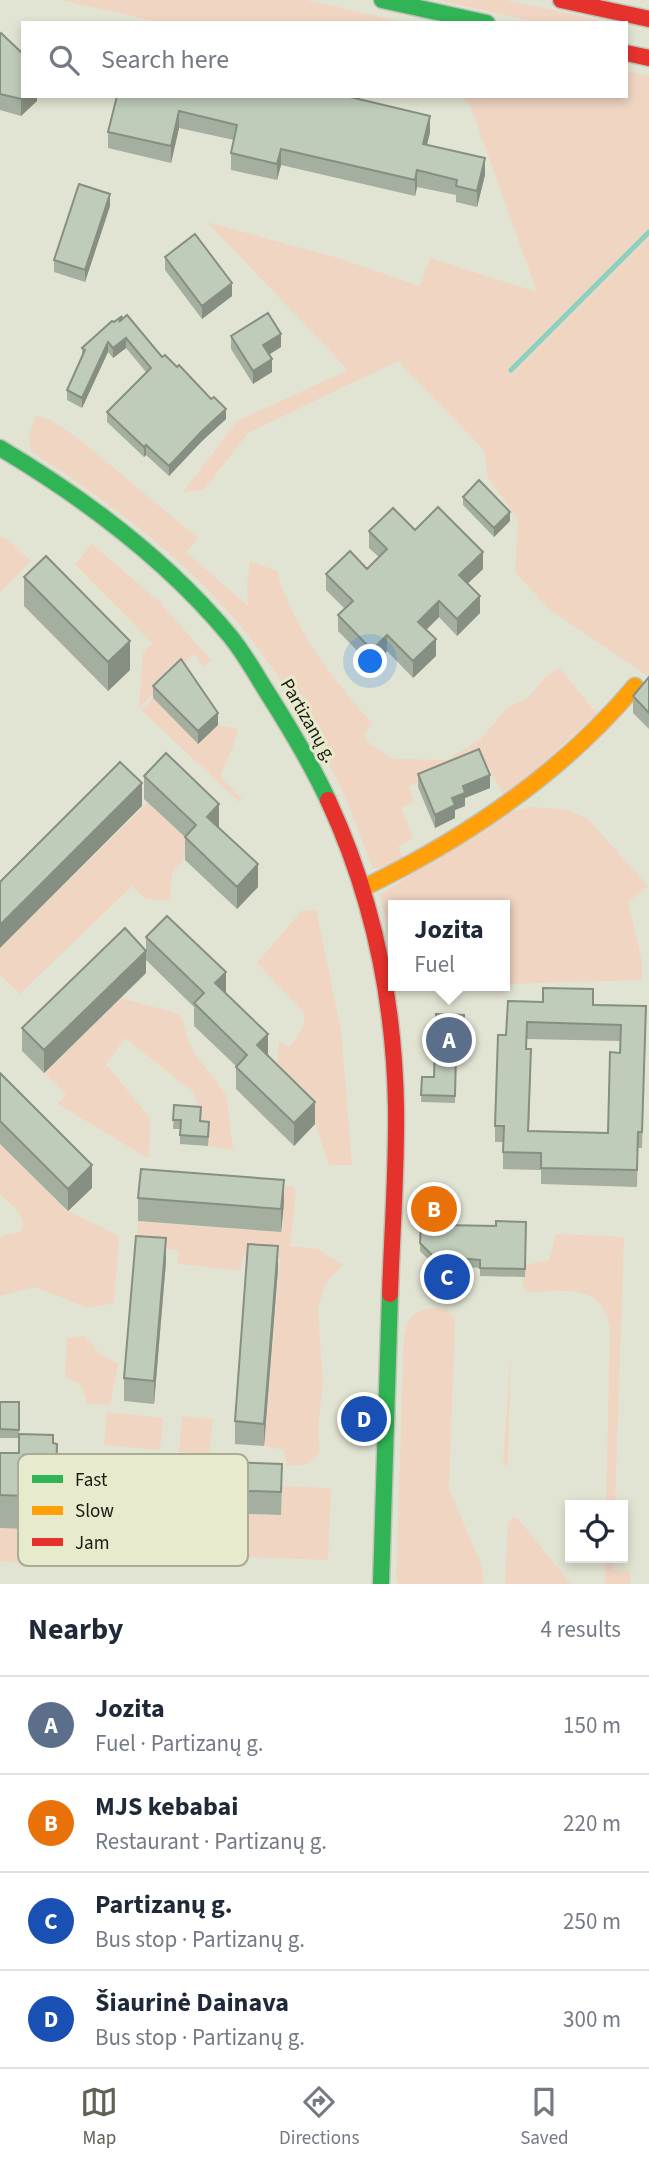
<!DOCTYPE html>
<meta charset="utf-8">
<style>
body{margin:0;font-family:"Source Sans 3",sans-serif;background:#f2f2f3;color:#1f2937}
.controls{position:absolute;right:21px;bottom:21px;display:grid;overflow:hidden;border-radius:0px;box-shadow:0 4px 10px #0003}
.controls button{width:63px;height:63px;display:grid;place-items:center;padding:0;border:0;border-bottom:2px solid #e0e1e3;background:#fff;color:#1f2937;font:35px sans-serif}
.you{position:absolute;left:371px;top:662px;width:24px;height:24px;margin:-18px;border:5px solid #fff;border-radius:50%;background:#1a73e8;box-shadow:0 0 0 10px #1a73e833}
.badge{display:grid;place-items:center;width:46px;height:46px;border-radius:50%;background:#606155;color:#fff;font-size:23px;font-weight:700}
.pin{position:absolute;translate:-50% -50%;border:4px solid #fff;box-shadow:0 2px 7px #0006}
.popup{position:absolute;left:388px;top:900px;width:122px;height:91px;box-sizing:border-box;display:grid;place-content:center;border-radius:0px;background:#fff;filter:drop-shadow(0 2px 5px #0005);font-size:23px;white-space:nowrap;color:#747a83}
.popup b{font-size:26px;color:#1f2937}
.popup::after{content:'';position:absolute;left:50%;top:100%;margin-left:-14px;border:14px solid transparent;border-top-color:#fff}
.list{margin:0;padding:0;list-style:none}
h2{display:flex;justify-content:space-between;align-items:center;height:91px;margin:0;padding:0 28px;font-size:30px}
h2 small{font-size:23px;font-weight:400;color:#747a83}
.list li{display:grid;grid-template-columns:46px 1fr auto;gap:21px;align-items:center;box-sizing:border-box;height:98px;padding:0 28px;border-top:2px solid #e0e1e3}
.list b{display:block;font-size:26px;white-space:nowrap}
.list p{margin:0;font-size:23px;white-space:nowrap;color:#747a83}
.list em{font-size:23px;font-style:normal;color:#747a83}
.icon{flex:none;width:38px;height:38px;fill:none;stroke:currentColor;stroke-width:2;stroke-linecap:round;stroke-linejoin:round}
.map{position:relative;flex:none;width:649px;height:1584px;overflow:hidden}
.search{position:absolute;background:#fff;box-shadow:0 4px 10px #0003;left:21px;right:21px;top:21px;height:77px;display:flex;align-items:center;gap:18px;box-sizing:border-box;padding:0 24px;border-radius:0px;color:#747a83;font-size:26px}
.sheet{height:483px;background:#fff}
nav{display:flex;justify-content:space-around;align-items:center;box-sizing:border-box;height:98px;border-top:2px solid #e0e1e3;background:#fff;font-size:19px;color:#747a83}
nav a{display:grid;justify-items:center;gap:4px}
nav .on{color:#606155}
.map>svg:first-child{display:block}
.green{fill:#f0d5c2}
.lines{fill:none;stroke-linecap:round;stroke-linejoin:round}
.stream{stroke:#89d2c1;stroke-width:5}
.fast-casing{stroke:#c0c2b5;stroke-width:19}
.slow-casing{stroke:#c0c2b5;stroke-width:19}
.jam-casing{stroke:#c0c2b5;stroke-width:19}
.fast{stroke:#30b455;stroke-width:16}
.slow{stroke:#ff9f0a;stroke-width:16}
.jam{stroke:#e5322d;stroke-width:16}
.wall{fill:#a4afa0;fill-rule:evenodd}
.shaded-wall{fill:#868f82}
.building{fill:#bfccba;stroke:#868f82;stroke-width:2;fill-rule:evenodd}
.labels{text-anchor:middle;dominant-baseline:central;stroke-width:6;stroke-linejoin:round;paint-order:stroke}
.street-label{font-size:19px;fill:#1a1b11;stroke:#e7eacd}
.key{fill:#e7eacd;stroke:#aaac95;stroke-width:2}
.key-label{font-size:19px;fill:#1a1b11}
</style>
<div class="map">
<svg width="649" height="1584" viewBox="0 0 649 1584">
<rect width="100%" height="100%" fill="#e2e4d3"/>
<path class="green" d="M60,0H306L409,23H163Z
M437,0H506L614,23H541Z
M626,71L649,76V677L550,610L515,572L518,519L488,478L484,450L398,361L248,433L204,490L183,492L237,421L348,370L207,222L341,259L420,286L430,258L537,292L470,105L461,96H626Z
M36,416L51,420L78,438L198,538L186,552L248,606L247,582L250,561L277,571C293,629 333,679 372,723L364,736L368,742L392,759L447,760L482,738L507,707L528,698L546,676L560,668L597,714L505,797L483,758L409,786L414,802L402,808L413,838L398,847L404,861L373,869C361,840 351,808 337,780C313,731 284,682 251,639C192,563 112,504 32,452C26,438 30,429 36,416Z
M0,536L9,541L31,561L0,593Z
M92,544L160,602L211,660L204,667L194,654L139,708L143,653L152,643L75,564Z
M153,698L198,744L218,725L238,729L232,749L221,774L223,780L242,799L239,802L141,710Z
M148,802L196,848L172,872L170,901L145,899L132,886L20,994L0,975V948Z
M532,807L568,810L587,818L648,886L628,902L642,961V980L505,984V905H393V953L380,895L506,813Z
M316,909L341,1030L352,1165H329L311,1110L276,1071L279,1041L290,1047L303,1026L305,1014L257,963L301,911Z
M121,998L180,1014L192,1050L226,1095L233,1150L208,1146L200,1130L201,1115L194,1093L125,1038L106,1064L150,1118L149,1159L58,1104L66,1094L44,1073Z
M0,1144L68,1211L119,1236L114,1303L89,1308L34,1287L0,1296V1237L5,1234L18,1233L24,1227L20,1213L0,1194Z
M269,1185L292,1186L296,1192L290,1246L318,1249L343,1265L326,1282L318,1309L323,1382L318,1429L320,1452L307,1464L287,1466L284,1450L264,1446L280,1259L243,1256L241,1271L178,1264V1250L137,1246L138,1221L281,1232Z
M556,1234L624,1237L615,1505H606L610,1328C602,1281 564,1292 527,1292L523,1286L525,1265L549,1260Z
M437,1308L447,1310L455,1319L449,1489L481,1564L484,1584H398L396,1580L404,1335C410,1314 414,1310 437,1308Z
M84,1336L100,1354L118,1364L110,1405L87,1404L81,1385L65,1377L67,1338Z
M511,1351L508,1464L505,1466L503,1461Z
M107,1412L163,1418L160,1450L104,1445Z
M182,1416L213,1419L209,1454L179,1452Z
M282,1486L331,1488L328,1560L102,1552L103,1509L281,1515Z
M0,1508V1528L54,1530L69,1535L68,1563L0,1562Z
M512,1518H517L520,1521L571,1584H505L508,1523Z
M605,1558H614L613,1570L630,1571V1584H605Z"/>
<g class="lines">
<path class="stream" d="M511,370L649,232"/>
<g class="fast-casing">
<path id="fast" d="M382,0L487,23
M0,448C84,498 167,560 230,636C243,652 254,671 265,689C288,725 310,761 328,800
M381,1584L390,1294"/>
</g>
<g class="slow-casing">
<path id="slow" d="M363,888C464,839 563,772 635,686"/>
</g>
<g class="jam-casing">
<path id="jam" d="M561,0L649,19
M626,53L649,58
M328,800C373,897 394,1000 396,1106C397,1168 392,1231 390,1294"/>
</g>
<use href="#fast" class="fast"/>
<use href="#slow" class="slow"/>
<use href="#jam" class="jam"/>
</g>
<path class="wall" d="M0,34L23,96H37V101L21,116L0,110Z
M117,96L430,132L427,145L485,175L477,207L456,202V195L417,187L415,196L281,165L277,180L231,170V153L234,140L179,128L171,163L108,148V132Z
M110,206L85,282L54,272V260Z
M165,257L232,296L202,319L165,270Z
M122,319L226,419L202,441L169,476L146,455L144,457L107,422V412L146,372L126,348L113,358L108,352L82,408L67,400V390L82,355V348L114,322Z
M231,336L281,347L269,355L272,372L253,384L231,349Z
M463,497L510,521L494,537L463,505Z
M415,530L483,569L467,584L480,613L457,636L439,617L426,630L436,656L413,678L387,651L372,666L338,631V615L345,609L326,590V574L367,569L379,557L369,548V531Z
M24,577L130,670L108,691L24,606Z
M649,677V729L633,713V696Z
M153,686L218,725L198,744L153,698Z
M418,774L490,788L465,798V806L455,810V818L435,828L418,787Z
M144,776L219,827L258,887L237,909L185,860V837L144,799Z
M146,937L226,993L315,1124L294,1146L236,1089V1066L194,1026V1007L146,960V973L44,1073L22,1051V1028L146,951Z
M508,1001L646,1006L642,1148H638L637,1187L541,1184V1170L503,1169V1142H495V1126L506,1035ZM527,1039L621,1041L620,1053L608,1133L529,1131L531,1066L526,1049Z
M464,1015L462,1060H456L455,1103L421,1102L422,1077H434Z
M0,1073L92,1188L68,1211L0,1144Z
M174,1105L200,1121L209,1131L208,1146L180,1144V1129H173Z
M138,1198L284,1203L281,1232L138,1221Z
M441,1205L443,1225L496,1226L526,1222L525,1277L480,1276V1268L433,1264L420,1251L421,1223H426Z
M166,1261L154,1404L124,1401V1378Z
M278,1269L264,1446L235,1444V1421Z
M0,1402H19V1438H0Z
M53,1443L57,1444L56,1510L25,1509V1529L0,1528V1453H19Z
M103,1486H282L281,1515L103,1509Z"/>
<path class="shaded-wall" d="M24,96H37V101L21,116V99Z
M179,111V128L171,163V146Z
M430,116V132L423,161V144Z
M281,149V165L277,180V164Z
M485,158V175L477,207V191Z
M417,170V187L415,196V180Z
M110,194V206L85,282V270Z
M232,283V296L202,319V306Z
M281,334V347L263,358V345Z
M126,338V348L113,358V348Z
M108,342V352L82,408V398Z
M272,359V372L253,384V371Z
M226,409V419L202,441L169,476V466L202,431Z
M146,445V455L144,457V447Z
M510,512V521L494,537V528Z
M483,552V569L459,592V575Z
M480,596V613L457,636V619Z
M439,601V617L418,638V622Z
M387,635V651L372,666V650Z
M436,639V656L413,678V661Z
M130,641V670L108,691V662Z
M218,713V725L198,744V731Z
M490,775V788L465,798V806L455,810V818L435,828V815L463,786Z
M142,783V806L0,948V925Z
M219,804V827L207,839V817Z
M258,864V887L237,909V887Z
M146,951V973L44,1073V1050Z
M226,972V995L215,983Z
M268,1034V1056L257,1045Z
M315,1102V1124L294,1146V1123Z
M92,1165V1188L68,1211V1189Z
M284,1180V1203L281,1232V1209Z
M166,1238V1261L154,1404V1381Z
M278,1246V1269L264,1446V1424Z"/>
<path class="building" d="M1,33L23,54V96H24L21,99L0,94V34Z
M117,96H346L430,116L423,144L485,158L477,191L456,186L457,180L417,170L415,180L281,149L277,164L231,153L237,125L179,111L171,146L108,132Z
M79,184L110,194L85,270L54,260Z
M195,234L232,283L202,306L165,257Z
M268,313L281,334L263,345L272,359L253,371L231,336Z
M127,315L162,357L165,355L177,367L179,365L211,399L214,397L226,409L202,431L169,466L146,445L144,447L107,412L151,368L126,338L113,348L108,342L82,398L67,390L85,350L82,348L112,321L114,322L122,316L119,322Z
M479,480L510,512L494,528L463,497Z
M438,507L483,552L459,575L480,596L457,619L439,601L418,622L436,639L413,661L387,635L372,650L338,615L353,601L326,574L350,551L367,569L387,549L369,531L393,508L415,530Z
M46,556L130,641L108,662L24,577Z
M181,659L218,713L198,731L153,686Z
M649,677V713L633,696Z
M479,749L490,775L463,786L465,793L452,798L455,805L435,815L418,774Z
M166,753L219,804L207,817L258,864L237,887L185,837L196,825L144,776Z
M120,762L142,783L0,925V882Z
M167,916L226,972L215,983L268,1034L257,1045L315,1102L294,1123L236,1067L247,1055L194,1003L204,993L146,937Z
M125,928L146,951L44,1050L22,1028Z
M543,988L593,989V1005L646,1006L642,1132H638L637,1170L541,1168V1153L503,1152L504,1126H495L498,1035H506L508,1001L543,1002ZM527,1022L621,1025L620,1053L610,1052L608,1133L528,1131L531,1049H526Z
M436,1014L464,1015L462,1053H456L455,1096L421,1095L422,1077H434Z
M0,1073L92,1165L68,1189L0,1121Z
M174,1105L201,1107L200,1121L209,1122L208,1137L180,1135L181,1120H173Z
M141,1169L284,1180L281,1209L138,1198Z
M427,1197L441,1198V1205H444L442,1225L496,1226V1221L526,1222L525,1269L480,1268V1260L433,1256L420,1243L421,1223H426Z
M136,1236L166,1238L154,1381L124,1378Z
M248,1244L278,1246L264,1424L235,1421Z
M0,1402H19V1430L0,1429Z
M19,1434L53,1435V1443L57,1444L56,1477L25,1476V1496L0,1495V1453H19Z
M104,1457L282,1464L281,1492L103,1486Z"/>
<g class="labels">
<g class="street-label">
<text transform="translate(308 721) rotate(60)">Partizanų g.</text>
</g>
</g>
<rect x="18" y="1454" width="230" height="112" rx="10" class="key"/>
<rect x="32" y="1475" width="31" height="8" fill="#30b455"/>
<rect x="32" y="1506" width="31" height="9" fill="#ff9f0a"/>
<rect x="32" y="1538" width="31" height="8" fill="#e5322d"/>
<g class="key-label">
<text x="75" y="1486">Fast</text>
<text x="75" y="1517">Slow</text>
<text x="75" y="1549">Jam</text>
</g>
</svg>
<div class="controls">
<button><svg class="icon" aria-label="locate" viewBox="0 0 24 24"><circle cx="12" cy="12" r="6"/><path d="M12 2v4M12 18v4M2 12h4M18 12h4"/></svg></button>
</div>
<div class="you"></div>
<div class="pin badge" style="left:449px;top:1040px;background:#5c6f8a">A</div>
<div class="popup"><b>Jozita</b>Fuel</div>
<div class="pin badge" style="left:434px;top:1209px;background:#e8710a">B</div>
<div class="pin badge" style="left:447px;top:1277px;background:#1a4fb4">C</div>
<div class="pin badge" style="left:364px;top:1419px;background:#1a4fb4">D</div>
<div class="search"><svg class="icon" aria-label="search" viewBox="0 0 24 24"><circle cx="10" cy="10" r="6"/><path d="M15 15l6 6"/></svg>Search here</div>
</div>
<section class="sheet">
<h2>Nearby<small>4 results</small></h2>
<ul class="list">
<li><span class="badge" style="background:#5c6f8a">A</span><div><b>Jozita</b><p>Fuel · Partizanų g.</p></div><em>150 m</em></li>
<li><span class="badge" style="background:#e8710a">B</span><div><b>MJS kebabai</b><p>Restaurant · Partizanų g.</p></div><em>220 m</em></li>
<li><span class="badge" style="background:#1a4fb4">C</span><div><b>Partizanų g.</b><p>Bus stop · Partizanų g.</p></div><em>250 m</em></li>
<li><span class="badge" style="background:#1a4fb4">D</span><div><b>Šiaurinė Dainava</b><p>Bus stop · Partizanų g.</p></div><em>300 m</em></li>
</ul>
</section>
<nav>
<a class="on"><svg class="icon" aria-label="map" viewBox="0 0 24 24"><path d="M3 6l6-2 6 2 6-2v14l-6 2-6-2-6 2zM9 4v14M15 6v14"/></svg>Map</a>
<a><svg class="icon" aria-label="directions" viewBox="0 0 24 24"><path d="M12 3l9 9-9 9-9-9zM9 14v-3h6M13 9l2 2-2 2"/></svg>Directions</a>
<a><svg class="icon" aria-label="saved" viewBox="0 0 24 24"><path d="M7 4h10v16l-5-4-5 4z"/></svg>Saved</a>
</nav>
